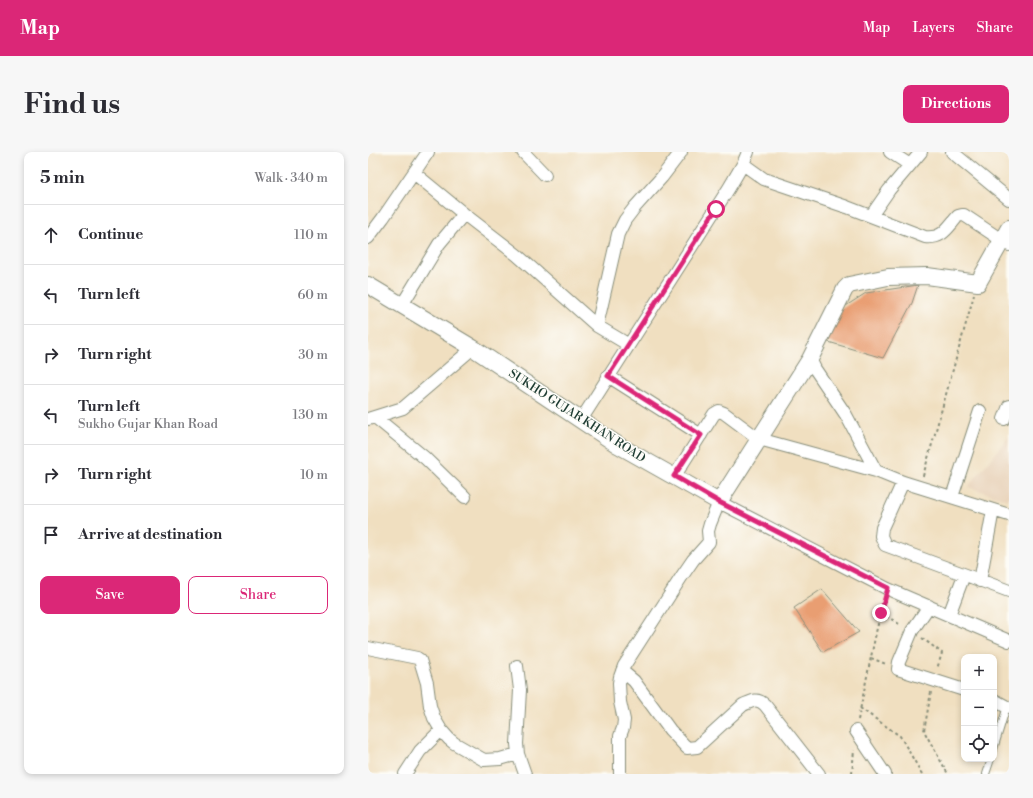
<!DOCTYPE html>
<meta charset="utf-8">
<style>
body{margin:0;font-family:"Libre Bodoni",serif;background:#f7f7f7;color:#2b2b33}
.controls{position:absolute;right:12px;bottom:12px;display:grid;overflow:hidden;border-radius:8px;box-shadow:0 2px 6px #0003}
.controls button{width:36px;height:36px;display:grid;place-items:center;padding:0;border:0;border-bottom:1px solid #e1e1e2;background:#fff;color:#2b2b33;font:20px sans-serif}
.stop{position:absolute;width:12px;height:12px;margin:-9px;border:3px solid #db2777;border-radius:50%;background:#fff}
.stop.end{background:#db2777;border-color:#fff;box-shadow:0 1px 4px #0008}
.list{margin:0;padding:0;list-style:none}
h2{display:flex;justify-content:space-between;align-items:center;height:52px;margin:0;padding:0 16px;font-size:17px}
h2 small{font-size:13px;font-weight:400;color:#7c7c81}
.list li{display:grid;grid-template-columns:26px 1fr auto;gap:12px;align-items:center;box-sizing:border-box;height:60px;padding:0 16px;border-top:1px solid #e1e1e2}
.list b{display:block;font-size:15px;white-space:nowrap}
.list p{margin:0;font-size:13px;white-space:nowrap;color:#7c7c81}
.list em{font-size:13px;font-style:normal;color:#7c7c81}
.actions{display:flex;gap:8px;padding:12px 16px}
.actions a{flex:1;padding:9px 0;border:1px solid #db2777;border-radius:8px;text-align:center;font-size:14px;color:#db2777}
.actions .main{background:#db2777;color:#fff}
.icon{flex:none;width:22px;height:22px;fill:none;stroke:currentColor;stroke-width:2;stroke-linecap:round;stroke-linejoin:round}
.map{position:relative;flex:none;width:641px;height:622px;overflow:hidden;border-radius:8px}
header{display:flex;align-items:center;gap:24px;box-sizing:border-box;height:56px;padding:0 20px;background:#db2777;color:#fff}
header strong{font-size:19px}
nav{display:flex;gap:22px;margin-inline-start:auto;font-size:14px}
.intro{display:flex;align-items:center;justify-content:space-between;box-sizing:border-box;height:96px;padding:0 24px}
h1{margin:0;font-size:28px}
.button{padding:10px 18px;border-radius:8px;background:#db2777;color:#fff;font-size:14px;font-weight:700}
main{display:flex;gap:24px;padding:0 24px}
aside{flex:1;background:#fff;border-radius:8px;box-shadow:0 2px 6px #0003}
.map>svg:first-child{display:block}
.built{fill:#e7d0b6}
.building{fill:#e99e72}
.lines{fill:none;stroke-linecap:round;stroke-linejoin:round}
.lane-casing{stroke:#888e7a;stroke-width:8}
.street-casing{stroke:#888e7a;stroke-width:14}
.secondary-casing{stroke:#888e7a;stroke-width:18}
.path{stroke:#888e7a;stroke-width:2;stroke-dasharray:3 3;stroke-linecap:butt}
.lane{stroke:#fff;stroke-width:6}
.street{stroke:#fff;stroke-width:12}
.secondary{stroke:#fff;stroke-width:16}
.route{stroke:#db2777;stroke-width:5}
.labels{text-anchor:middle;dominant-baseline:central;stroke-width:3;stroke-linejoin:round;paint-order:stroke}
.street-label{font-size:12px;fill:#1f3d34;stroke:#fdfcf7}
</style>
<header>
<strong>Map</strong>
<nav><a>Map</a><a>Layers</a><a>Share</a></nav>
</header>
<div class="intro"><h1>Find us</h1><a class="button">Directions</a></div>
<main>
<aside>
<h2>5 min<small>Walk · 340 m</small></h2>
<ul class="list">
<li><svg class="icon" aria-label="ahead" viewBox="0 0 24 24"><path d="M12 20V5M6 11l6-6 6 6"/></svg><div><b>Continue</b></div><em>110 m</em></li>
<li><svg class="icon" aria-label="left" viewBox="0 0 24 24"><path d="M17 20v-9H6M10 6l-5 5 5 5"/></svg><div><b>Turn left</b></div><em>60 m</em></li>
<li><svg class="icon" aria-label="right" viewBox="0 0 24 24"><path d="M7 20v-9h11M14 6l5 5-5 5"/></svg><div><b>Turn right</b></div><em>30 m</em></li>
<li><svg class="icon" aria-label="left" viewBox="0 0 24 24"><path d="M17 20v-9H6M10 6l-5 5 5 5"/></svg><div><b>Turn left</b><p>Sukho Gujar Khan Road</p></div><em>130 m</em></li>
<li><svg class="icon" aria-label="right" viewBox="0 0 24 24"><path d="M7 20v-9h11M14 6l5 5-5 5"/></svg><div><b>Turn right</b></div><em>10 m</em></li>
<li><svg class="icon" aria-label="arrive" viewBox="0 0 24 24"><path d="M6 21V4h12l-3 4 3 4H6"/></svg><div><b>Arrive at destination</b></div></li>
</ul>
<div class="actions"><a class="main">Save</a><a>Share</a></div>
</aside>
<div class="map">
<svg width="641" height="622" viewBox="0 0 641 622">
<rect width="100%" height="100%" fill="#fdfcf7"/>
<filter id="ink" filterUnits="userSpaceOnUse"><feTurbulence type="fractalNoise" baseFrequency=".025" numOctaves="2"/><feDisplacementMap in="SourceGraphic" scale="8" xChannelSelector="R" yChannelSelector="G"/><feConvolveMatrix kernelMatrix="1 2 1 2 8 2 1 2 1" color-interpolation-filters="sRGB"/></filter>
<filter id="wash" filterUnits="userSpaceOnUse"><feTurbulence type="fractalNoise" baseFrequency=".012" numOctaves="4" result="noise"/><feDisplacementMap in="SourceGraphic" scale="16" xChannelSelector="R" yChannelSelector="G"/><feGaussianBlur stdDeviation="0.9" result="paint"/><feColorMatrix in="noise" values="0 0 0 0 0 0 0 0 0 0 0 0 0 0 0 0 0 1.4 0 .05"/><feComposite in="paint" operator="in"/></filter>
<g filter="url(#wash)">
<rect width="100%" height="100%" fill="#f0dfc0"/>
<path class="built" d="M641,284V348L600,335Z"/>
<g id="blocks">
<path class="building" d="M550,133L544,151L515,206L457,189L470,159L498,141Z
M454,437L491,480L455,500L426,456Z"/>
</g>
</g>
<g filter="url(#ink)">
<use href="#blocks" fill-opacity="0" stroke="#888e7a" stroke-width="1"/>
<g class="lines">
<g class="lane-casing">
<path id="lane" d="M626,597L639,554
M618,622L623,607"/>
</g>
<g class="street-casing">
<path id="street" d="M155,0L177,23
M522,0L542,13
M584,0L641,47
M375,12L396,27L479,55L557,85C575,87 579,76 590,64L594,63H596L641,93
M46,21L96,62L149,103L229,174L261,193
M503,64L521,38L553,0
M0,86L15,66L60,0
M34,153L71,92L96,62
M229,174L250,82L257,68L267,55L294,25L313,0
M442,207L447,217L478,263L508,319L535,330L641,363
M240,224L333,283
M7,265L57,306L97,345
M0,267L35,256L105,196
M636,267L641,254
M213,268L361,36L375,12L380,0
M306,325L346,262L351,259L356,261L391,287L508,319
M535,330L514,376L513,384L517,393L641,439
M584,345L612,259
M612,429L625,358
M561,454L544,479L531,510L530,517L596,538
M581,463L596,423
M0,496L49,506L52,508L59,531L62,554L66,566L73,578L81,587L86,591L116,608L132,607L150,602
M149,514L152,538L149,592L150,602L157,622
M254,519L266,529L302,578L319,596L329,595L375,553C384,549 389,545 397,553L451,622
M626,548L639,555
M488,579L517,622
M37,622L52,599L73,578
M252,622V584L255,576L256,568L252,550L251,531L252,525L256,514L314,424L325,408L341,390L340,379L342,372L351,350L520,437L641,489"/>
</g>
<g class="secondary-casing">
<path id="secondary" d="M0,133L105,196L250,293L351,350L442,207L477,137L481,133L520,125L559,124L610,131L641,76"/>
</g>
<path class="path" d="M555,324L606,143
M513,461L533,473
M554,486L574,501L569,517
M503,506L518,512
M563,540L556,579L580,622
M492,556L532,584L554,622
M490,568L509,476L517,447
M484,622L486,598"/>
<use href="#lane" class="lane"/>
<use href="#street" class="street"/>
<use href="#secondary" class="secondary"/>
</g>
</g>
<g class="lines" filter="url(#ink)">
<path class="route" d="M348,57L240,224L333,283L306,324L351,350L520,436L513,461"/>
</g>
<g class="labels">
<g class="street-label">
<text transform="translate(209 264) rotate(33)">SUKHO GUJAR KHAN ROAD</text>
</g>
</g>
</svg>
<div class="controls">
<button>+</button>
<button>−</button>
<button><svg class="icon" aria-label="locate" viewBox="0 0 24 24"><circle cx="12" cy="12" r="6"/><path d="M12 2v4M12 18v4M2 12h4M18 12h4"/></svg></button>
</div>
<div class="stop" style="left:348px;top:57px"></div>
<div class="stop end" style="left:513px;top:461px"></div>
</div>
</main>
